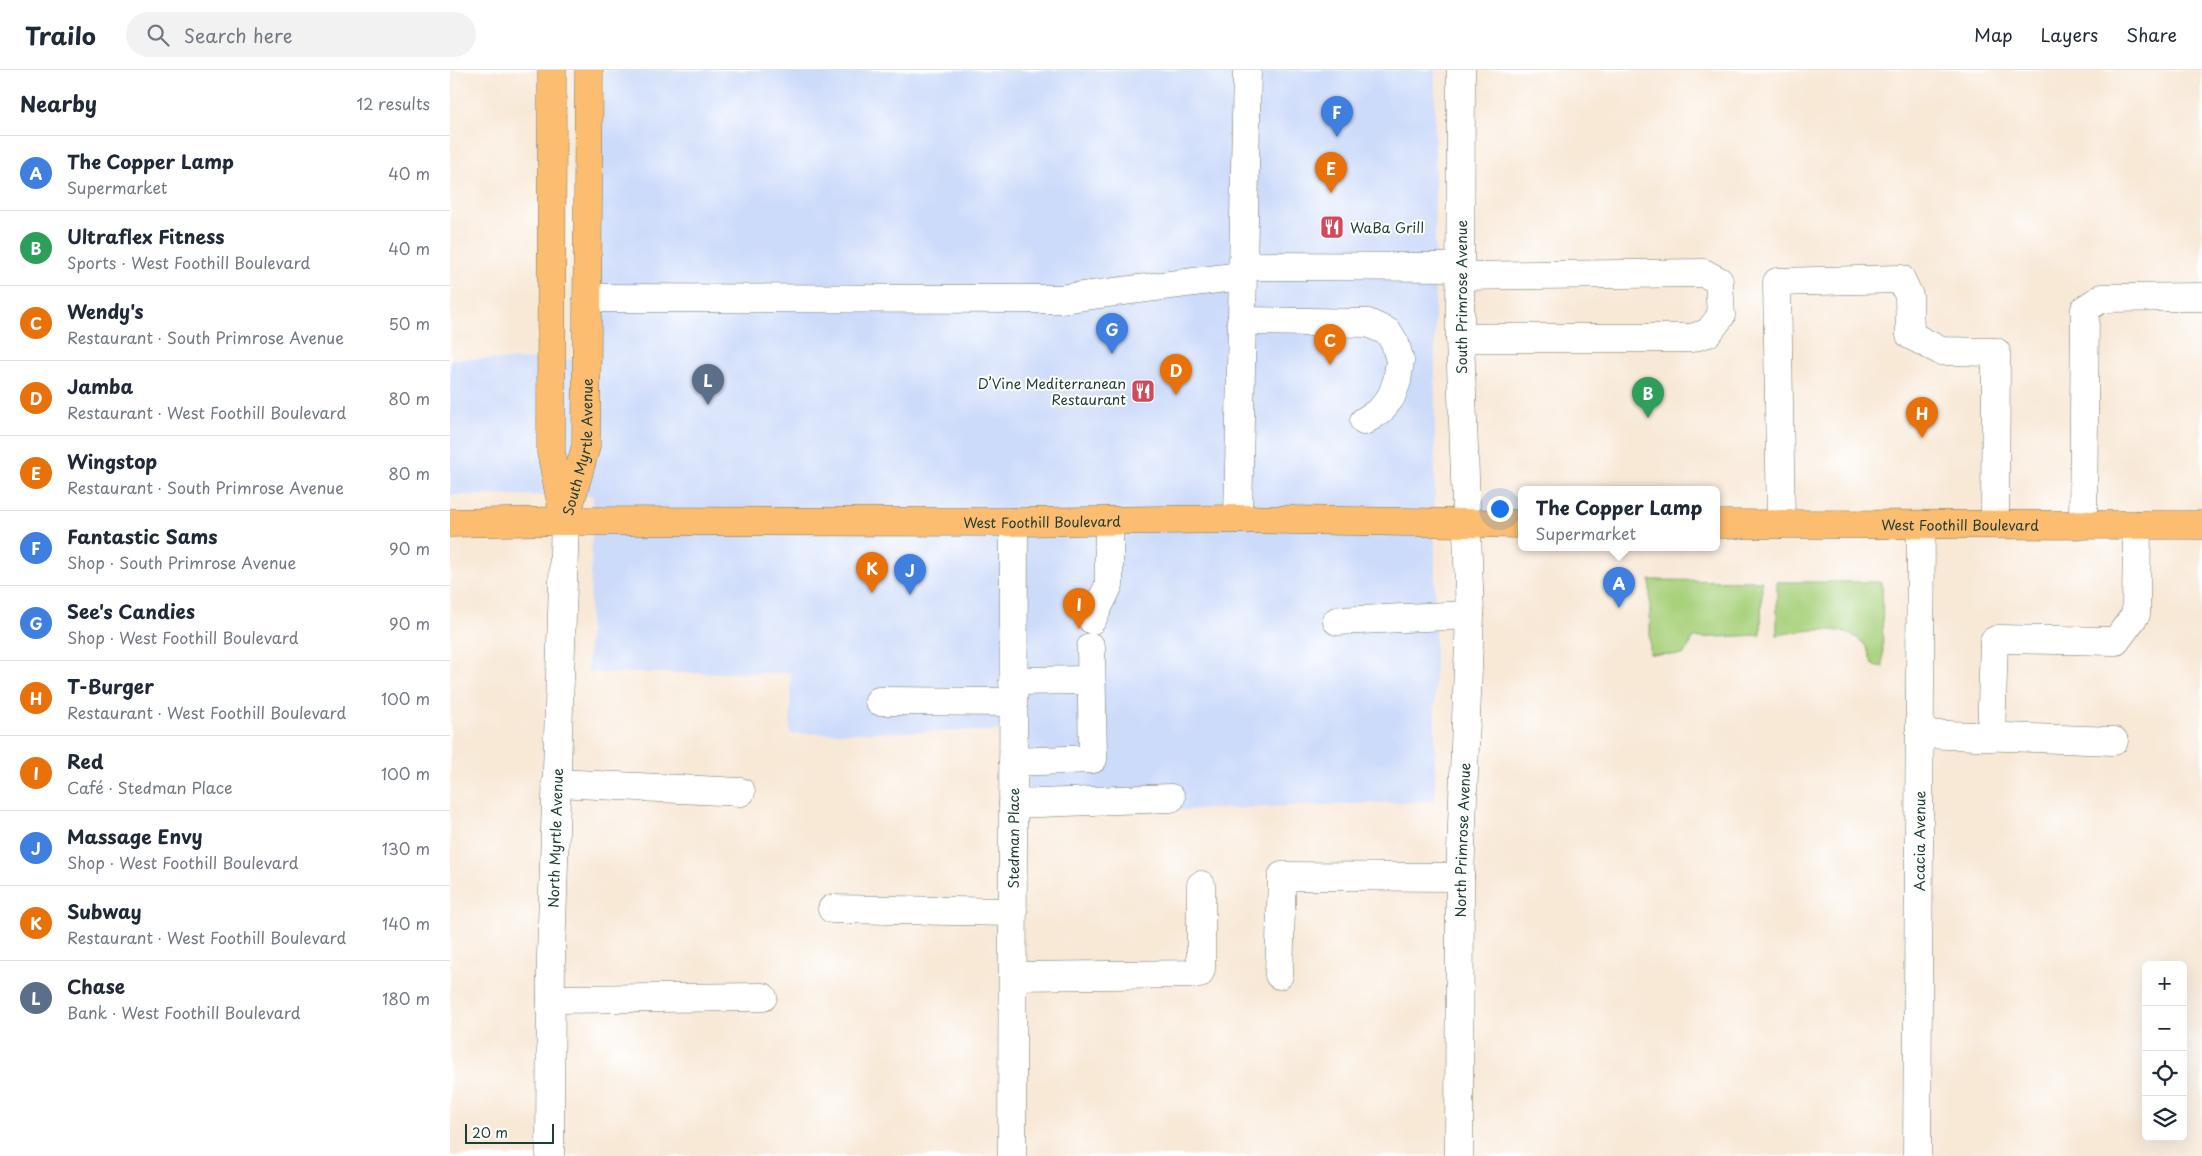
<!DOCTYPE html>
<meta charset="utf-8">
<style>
body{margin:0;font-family:"Playpen Sans",sans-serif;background:#f2f2f3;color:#1f2937}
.controls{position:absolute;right:15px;bottom:15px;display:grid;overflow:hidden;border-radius:8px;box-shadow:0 5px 20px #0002}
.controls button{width:45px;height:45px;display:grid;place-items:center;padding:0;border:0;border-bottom:1px solid #e0e1e3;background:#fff;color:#1f2937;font:25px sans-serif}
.scale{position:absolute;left:15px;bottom:12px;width:89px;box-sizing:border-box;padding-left:5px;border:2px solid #1f3d34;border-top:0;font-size:14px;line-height:18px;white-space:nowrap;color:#1f3d34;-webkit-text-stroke:4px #fff;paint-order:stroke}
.you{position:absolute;left:1049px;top:438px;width:18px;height:18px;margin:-12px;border:4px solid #fff;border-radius:50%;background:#1a73e8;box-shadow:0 0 0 8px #1a73e833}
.badge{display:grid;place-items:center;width:32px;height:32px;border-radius:50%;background:#d1495b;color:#fff;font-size:16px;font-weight:700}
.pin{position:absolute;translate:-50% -41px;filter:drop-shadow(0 1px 2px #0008)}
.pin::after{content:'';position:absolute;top:26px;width:18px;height:15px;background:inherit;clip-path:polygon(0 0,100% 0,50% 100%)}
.popup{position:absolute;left:1068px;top:416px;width:202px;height:65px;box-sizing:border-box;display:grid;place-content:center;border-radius:8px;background:#fff;filter:drop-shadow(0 1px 4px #0005);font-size:16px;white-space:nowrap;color:#747a83}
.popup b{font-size:19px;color:#1f2937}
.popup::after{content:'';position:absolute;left:50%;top:100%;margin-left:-10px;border:10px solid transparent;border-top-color:#fff}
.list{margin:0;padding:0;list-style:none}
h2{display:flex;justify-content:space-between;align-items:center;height:65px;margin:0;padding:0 20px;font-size:21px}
h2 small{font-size:16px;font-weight:400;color:#747a83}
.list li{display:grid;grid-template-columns:32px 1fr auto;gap:15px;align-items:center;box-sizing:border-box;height:75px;padding:0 20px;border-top:1px solid #e0e1e3}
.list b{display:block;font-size:19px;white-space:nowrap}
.list p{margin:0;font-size:16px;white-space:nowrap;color:#747a83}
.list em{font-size:16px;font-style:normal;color:#747a83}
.icon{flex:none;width:28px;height:28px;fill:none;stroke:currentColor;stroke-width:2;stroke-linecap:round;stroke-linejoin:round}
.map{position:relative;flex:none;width:1752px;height:1086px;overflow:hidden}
header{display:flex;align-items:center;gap:30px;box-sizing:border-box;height:70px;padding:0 25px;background:#fff;border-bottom:1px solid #e0e1e3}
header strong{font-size:24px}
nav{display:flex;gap:28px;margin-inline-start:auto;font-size:18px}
.search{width:350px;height:45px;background:#f2f2f3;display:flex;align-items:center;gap:12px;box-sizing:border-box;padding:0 18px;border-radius:28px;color:#747a83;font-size:19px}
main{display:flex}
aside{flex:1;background:#fff}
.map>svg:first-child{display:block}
.built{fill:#cddbfa}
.green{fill:#a8d17c;stroke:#648758}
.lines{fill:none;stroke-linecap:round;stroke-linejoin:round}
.minor-casing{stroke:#6b796d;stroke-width:29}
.major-casing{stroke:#6b796d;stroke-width:29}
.minor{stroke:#fff;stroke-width:28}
.major{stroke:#fcbd6f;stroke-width:28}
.labels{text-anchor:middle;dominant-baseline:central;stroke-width:4;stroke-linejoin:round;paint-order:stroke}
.poi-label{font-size:14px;fill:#1f3d34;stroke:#fff;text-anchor:start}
.street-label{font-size:14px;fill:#1f3d34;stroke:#fff}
</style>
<header>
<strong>Trailo</strong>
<div class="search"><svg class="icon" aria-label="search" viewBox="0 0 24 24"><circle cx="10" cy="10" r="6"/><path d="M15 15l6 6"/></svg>Search here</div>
<nav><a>Map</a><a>Layers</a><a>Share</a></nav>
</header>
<main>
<aside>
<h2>Nearby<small>12 results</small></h2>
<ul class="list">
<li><span class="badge" style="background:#3f7fe0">A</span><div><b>The Copper Lamp</b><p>Supermarket</p></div><em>40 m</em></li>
<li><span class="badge" style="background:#2e9e5b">B</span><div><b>Ultraflex Fitness</b><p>Sports · West Foothill Boulevard</p></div><em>40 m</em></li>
<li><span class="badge" style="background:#e8710a">C</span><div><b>Wendy's</b><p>Restaurant · South Primrose Avenue</p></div><em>50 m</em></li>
<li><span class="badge" style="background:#e8710a">D</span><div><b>Jamba</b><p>Restaurant · West Foothill Boulevard</p></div><em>80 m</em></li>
<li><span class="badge" style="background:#e8710a">E</span><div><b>Wingstop</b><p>Restaurant · South Primrose Avenue</p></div><em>80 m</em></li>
<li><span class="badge" style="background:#3f7fe0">F</span><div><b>Fantastic Sams</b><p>Shop · South Primrose Avenue</p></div><em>90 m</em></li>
<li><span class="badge" style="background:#3f7fe0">G</span><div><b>See's Candies</b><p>Shop · West Foothill Boulevard</p></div><em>90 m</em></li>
<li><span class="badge" style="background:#e8710a">H</span><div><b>T-Burger</b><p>Restaurant · West Foothill Boulevard</p></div><em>100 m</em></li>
<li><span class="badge" style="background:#e8710a">I</span><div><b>Red</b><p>Café · Stedman Place</p></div><em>100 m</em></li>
<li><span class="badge" style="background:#3f7fe0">J</span><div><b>Massage Envy</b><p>Shop · West Foothill Boulevard</p></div><em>130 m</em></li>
<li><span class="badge" style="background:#e8710a">K</span><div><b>Subway</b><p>Restaurant · West Foothill Boulevard</p></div><em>140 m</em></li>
<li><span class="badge" style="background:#5c6f8a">L</span><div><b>Chase</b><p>Bank · West Foothill Boulevard</p></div><em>180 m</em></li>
</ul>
</aside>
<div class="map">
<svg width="1752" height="1086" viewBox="0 0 1752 1086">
<rect width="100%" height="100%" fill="#fff"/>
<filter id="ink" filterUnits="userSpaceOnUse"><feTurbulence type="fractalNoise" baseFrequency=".02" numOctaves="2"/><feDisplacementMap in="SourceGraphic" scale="10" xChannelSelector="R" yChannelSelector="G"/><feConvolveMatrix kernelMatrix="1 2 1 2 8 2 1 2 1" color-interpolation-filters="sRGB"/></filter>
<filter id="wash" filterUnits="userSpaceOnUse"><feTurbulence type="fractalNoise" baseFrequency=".0096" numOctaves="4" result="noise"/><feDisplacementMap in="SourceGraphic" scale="20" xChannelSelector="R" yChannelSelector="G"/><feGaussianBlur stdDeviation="1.12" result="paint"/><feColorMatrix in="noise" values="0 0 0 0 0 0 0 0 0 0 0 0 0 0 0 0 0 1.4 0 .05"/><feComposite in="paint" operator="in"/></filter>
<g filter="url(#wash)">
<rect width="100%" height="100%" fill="#f8e8d6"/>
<path class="built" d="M153,0H985V731L578,746L577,660L340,664L341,603H138L143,426L0,425V289L146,290Z"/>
<path class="green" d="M1200,510L1312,511L1311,565L1244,568L1233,585L1200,584Z
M1327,512H1432L1433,597L1423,595C1420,589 1418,578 1414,574C1393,552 1353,561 1327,565Z"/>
</g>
<g filter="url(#ink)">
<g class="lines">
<g class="minor-casing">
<g id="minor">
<path d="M792,196L1010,197"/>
<path d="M1010,206L1254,203L1269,211L1271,246L1258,263L1241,268H1010"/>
<path d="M137,228L610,229L791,206"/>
<path d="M791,251L918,253L938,262L945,273L950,291L947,311L941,327L930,341L914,351"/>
<path d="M788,449L797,0"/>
<path d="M1331,454L1327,212L1451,209L1459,226L1460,265L1491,281L1546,282L1545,454"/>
<path d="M1633,455L1635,239L1652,228L1752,227"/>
<path d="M642,550L659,515V451"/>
<path d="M887,551L1020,545"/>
<path d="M563,611L641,610"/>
<path d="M429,631L563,632"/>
<path d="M1470,664L1664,671"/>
<path d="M1541,667L1544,571L1548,569L1666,571L1686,544L1687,455"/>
<path d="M563,692L643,689L641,577"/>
<path d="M106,713L291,722"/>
<path d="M563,734L721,728"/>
<path d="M382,839L563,842"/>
<path d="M829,905L832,806L1010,807"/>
<path d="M563,906L749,904L751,899V815"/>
<path d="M101,929L313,927"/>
<path id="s1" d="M100,1086L101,886L115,451"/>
<path id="s2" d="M562,1086L564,452"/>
<path id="s3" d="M1009,1086L1010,807L1020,545L1010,268L1011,0"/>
<path id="s4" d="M1467,1086L1471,455"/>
</g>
</g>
<g class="major-casing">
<g id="major">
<path d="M102,0L101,382L114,447"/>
<path id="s5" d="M115,451L136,376L139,0"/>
<path id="s6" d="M0,453L115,451L564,452L788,449L1072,454"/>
<path id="s7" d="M1266,454L1752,455"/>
</g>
</g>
<use href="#minor" class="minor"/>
<use href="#major" class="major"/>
</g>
</g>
<defs>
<g id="restaurant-square" transform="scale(1.25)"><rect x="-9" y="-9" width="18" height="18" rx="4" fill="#d1495b" stroke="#fff"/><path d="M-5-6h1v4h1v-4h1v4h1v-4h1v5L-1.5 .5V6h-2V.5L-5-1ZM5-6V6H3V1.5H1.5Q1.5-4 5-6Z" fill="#fff"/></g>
</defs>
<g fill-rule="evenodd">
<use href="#restaurant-square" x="882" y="157"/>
<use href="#restaurant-square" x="693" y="321"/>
</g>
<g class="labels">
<g class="poi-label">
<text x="900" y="157">WaBa Grill</text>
<text x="676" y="313" text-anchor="end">D’Vine Mediterranean<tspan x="676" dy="16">Restaurant</tspan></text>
</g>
<g class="street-label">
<text transform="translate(1011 227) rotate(-90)">South Primrose Avenue</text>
<text stroke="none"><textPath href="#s5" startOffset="76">South Myrtle Avenue</textPath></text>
<text stroke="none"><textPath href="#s6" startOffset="592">West Foothill Boulevard</textPath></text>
<text stroke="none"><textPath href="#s7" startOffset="244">West Foothill Boulevard</textPath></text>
<text stroke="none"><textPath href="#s1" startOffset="318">North Myrtle Avenue</textPath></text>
<text stroke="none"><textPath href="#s2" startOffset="318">Stedman Place</textPath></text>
<text stroke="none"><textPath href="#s3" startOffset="316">North Primrose Avenue</textPath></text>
<text stroke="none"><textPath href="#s4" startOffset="315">Acacia Avenue</textPath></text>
</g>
</g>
</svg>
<div class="controls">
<button>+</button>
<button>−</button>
<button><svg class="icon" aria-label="locate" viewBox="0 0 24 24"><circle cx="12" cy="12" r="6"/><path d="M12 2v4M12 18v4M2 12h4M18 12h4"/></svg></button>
<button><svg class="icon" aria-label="layers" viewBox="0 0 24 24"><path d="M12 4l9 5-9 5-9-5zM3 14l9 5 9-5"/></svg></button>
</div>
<div class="scale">20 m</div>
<div class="you"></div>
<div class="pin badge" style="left:1169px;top:538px;background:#3f7fe0">A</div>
<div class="popup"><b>The Copper Lamp</b>Supermarket</div>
<div class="pin badge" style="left:1198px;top:348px;background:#2e9e5b">B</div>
<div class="pin badge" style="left:880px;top:295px;background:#e8710a">C</div>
<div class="pin badge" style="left:726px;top:325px;background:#e8710a">D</div>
<div class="pin badge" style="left:881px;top:123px;background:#e8710a">E</div>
<div class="pin badge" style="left:887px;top:67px;background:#3f7fe0">F</div>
<div class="pin badge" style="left:662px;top:284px;background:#3f7fe0">G</div>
<div class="pin badge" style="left:1472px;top:368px;background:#e8710a">H</div>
<div class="pin badge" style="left:629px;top:559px;background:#e8710a">I</div>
<div class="pin badge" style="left:460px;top:525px;background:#3f7fe0">J</div>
<div class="pin badge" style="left:422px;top:523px;background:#e8710a">K</div>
<div class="pin badge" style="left:258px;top:335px;background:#5c6f8a">L</div>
</div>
</main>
